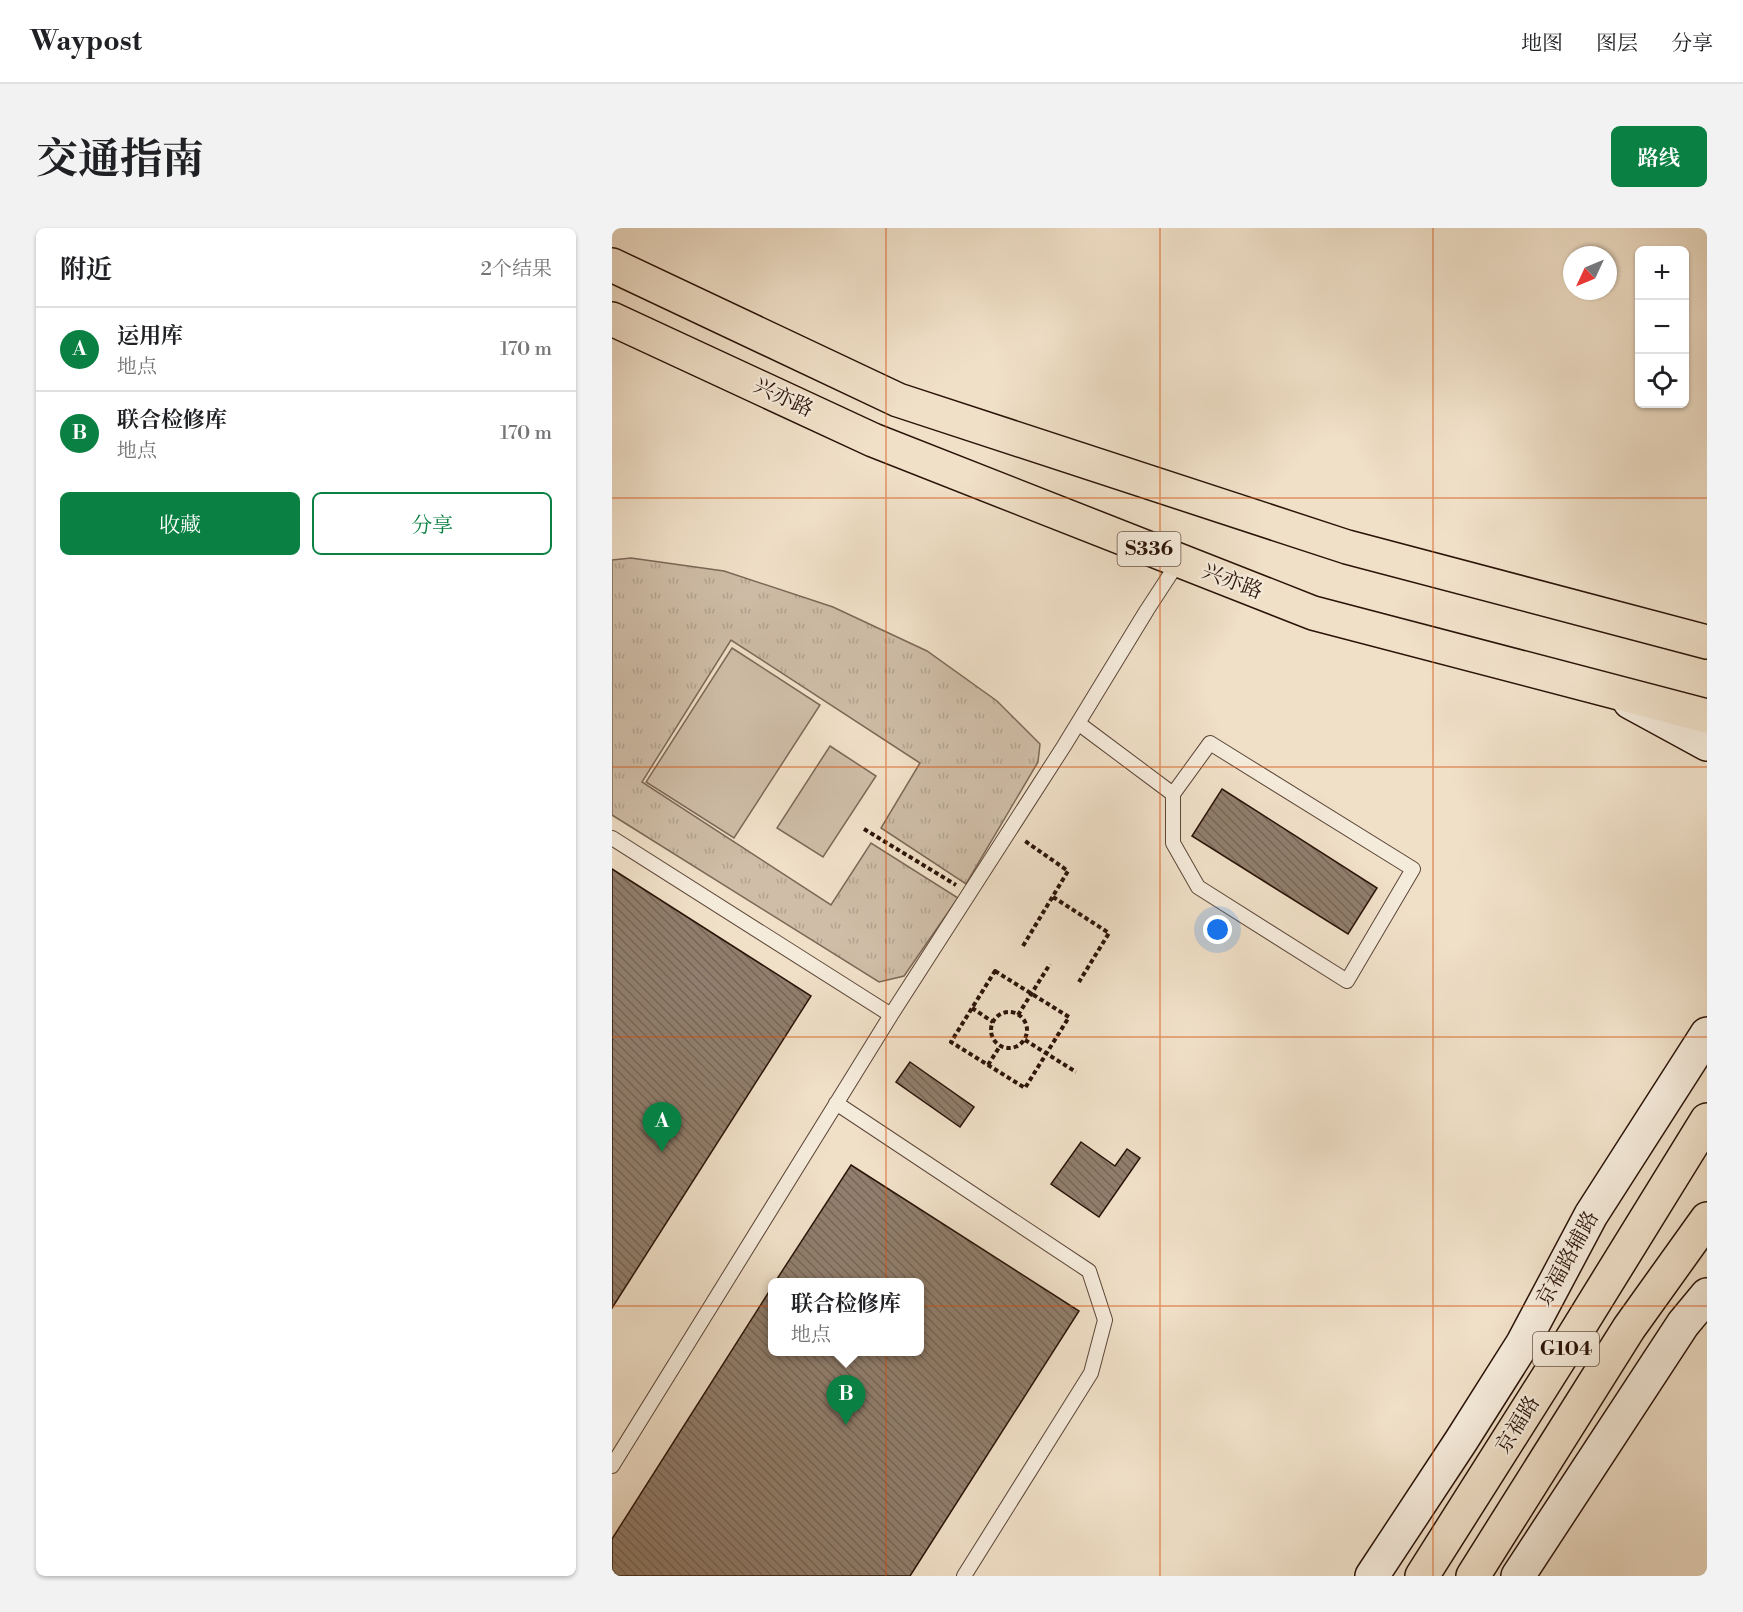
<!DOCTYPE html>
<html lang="zh">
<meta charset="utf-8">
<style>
body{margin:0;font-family:"Libre Bodoni","Noto Serif SC",serif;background:#f2f2f2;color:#202124}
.controls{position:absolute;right:18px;top:18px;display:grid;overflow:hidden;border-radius:9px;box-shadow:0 2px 4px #0004}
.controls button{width:54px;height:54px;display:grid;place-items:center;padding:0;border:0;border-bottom:2px solid #e0e0e0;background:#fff;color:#202124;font:30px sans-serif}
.compass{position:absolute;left:951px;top:18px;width:54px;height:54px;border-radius:50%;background:#fff;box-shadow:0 2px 4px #0004;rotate:226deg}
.you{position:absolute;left:606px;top:702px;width:21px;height:21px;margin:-15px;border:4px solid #fff;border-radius:50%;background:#1a73e8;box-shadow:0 0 0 9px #1a73e833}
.badge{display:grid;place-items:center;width:39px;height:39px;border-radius:50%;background:#0b8043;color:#fff;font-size:20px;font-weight:700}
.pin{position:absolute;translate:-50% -50px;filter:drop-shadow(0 2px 3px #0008)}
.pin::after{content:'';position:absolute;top:32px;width:21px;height:18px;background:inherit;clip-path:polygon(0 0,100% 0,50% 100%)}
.popup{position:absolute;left:156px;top:1050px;width:156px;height:78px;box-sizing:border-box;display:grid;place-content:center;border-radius:9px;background:#fff;filter:drop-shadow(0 2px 4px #0005);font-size:20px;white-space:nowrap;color:#757577}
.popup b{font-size:22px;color:#202124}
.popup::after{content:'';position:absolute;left:50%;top:100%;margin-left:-12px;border:12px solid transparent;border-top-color:#fff}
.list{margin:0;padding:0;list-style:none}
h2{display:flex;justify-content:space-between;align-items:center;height:78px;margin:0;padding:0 24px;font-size:26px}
h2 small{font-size:20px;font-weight:400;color:#757577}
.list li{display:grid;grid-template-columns:39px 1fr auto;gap:18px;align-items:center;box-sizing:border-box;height:84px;padding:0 24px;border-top:2px solid #e0e0e0}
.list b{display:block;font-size:22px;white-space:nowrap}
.list p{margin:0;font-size:20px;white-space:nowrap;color:#757577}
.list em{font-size:20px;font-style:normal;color:#757577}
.actions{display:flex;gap:12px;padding:18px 24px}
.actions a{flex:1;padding:14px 0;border:2px solid #0b8043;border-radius:9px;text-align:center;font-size:21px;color:#0b8043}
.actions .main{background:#0b8043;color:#fff}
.icon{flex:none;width:33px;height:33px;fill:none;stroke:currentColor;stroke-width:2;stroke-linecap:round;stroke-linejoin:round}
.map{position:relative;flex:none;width:1095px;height:1348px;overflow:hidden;border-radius:9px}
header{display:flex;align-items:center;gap:36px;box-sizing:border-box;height:84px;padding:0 30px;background:#fff;border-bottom:2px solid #e0e0e0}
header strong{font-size:28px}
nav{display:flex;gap:33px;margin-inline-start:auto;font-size:21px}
.intro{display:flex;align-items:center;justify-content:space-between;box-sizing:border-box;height:144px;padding:0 36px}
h1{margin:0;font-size:42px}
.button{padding:15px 27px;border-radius:9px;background:#0b8043;color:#fff;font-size:21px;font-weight:700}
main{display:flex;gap:36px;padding:0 36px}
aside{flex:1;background:#fff;border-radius:9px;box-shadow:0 2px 4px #0004}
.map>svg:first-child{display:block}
.grass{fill:url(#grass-tufts);stroke:#7d6858;stroke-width:1.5}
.park{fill:#cfbda7;stroke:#7d6858;stroke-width:1.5}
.building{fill:url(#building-back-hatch);stroke:#2b1308;stroke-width:1.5}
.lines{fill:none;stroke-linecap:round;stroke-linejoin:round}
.lane-casing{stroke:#5c4638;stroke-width:16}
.secondary-casing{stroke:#2b1308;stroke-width:36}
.primary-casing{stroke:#2b1308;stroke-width:36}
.highway-casing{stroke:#2b1308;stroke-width:36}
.path{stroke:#2b1308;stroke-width:4;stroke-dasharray:4.5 3;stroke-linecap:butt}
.lane{stroke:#f5ebdb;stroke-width:14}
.secondary{stroke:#f5ebdb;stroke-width:33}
.primary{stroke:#f0e0c8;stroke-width:33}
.highway{stroke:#f0e0c8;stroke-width:33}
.grid{fill:none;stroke:#d5520c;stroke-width:1.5;stroke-opacity:0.55}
.labels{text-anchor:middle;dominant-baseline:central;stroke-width:4.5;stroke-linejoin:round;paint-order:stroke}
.shield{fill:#f5ebdb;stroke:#685447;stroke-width:1.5}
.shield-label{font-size:20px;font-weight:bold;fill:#2b1308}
.street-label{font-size:21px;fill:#2b1308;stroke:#f5ebdb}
</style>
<header>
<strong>Waypost</strong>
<nav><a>地图</a><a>图层</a><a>分享</a></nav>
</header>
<div class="intro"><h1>交通指南</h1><a class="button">路线</a></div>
<main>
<aside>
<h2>附近<small>2个结果</small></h2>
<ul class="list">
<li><span class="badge">A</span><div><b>运用库</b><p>地点</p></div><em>170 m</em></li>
<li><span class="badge">B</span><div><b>联合检修库</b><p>地点</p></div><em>170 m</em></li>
</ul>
<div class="actions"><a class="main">收藏</a><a>分享</a></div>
</aside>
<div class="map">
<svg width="1095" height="1348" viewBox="0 0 1095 1348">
<defs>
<pattern id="grass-tufts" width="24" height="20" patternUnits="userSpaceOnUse" patternTransform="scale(1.5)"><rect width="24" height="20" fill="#cfbda7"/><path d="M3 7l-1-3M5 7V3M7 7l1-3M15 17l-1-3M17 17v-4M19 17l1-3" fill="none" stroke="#b2a28e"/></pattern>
<pattern id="building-back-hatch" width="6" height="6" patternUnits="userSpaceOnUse" patternTransform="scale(1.5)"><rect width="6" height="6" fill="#917e6c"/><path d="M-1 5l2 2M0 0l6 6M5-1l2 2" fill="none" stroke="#776657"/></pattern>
</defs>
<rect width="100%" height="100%" fill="#f0e0c8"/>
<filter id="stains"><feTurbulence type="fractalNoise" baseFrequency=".00333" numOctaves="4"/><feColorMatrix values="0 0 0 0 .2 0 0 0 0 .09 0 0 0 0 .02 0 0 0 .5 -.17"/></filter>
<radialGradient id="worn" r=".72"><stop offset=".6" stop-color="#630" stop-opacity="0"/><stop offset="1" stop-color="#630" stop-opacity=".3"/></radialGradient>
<path class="grass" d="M19,330L112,343L221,379L315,423L385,473L428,516L426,534L354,656L269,600L308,535L119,412L30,554L219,677L259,615L346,670L292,748L267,754L0,587V332Z"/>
<path class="park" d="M120,420L208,477L122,610L34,554Z
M218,518L264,548L211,629L165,600Z"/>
<path class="building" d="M610,561L765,660L736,706L580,608Z
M0,641L199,768L0,1080Z
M298,834L362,879L348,899L284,854Z
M469,914L503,938L515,921L528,930L487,989L439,956Z
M239,937L467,1083L298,1348H0V1311L160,1059V1124H308V1054H163Z"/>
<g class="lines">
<g class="lane-casing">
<path id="lane" d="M466,495L561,566V615L586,659L735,753L801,641L598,515L561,566
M0,610L279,787
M224,875L477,1043L493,1092L479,1145L352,1348
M0,1238L279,787L452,518L535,382L567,333"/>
</g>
<g class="secondary-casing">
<path id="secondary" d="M1018,474L1095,516
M760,1348L849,1213L911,1115L979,987L1095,806
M906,1348L1071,1096L1095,1067"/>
</g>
<g class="primary-casing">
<path id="primary" d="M0,37L286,172L735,319L1095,414
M0,91L261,212L701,385L1095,488"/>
</g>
<g class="highway-casing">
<path id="highway" d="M810,1348L953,1122L1095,892
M861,1348L1017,1100L1095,991"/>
</g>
<path class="path" d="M252,601L344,657
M441,669L497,705L467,754
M411,718L456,643L413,613
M383,743L457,789L413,860L339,814Z
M360,780L381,794
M379 802a18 18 0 1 1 36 0a18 18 0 1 1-36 0Z
M406,787L438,736
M413,812L464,844
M376,837L388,818"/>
<use href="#lane" class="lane"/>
<use href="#secondary" class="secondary"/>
<use href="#primary" class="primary"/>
<use href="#highway" class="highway"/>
</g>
<path class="grid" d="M274,0V1348M548,0V1348M821,0V1348M0,270H1095M0,539H1095M0,809H1095M0,1078H1095"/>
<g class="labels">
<g class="shield">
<rect x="505.5" y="304" width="63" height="34" rx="4.5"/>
<rect x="921" y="1104" width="66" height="34" rx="4.5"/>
</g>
<g class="shield-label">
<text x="537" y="321">S336</text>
<text x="954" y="1121">G104</text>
</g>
<g class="street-label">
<text transform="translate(171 170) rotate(25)">兴亦路</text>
<text transform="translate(620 354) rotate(21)">兴亦路</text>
<text transform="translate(956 1031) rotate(-61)">京福路辅路</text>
<text transform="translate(906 1197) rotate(-58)">京福路</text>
</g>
</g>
<rect width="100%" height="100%" filter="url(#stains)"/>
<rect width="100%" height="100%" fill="url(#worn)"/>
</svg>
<div class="controls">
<button>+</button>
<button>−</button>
<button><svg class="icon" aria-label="locate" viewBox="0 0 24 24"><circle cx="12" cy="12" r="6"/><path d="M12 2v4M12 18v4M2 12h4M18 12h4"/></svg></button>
</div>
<svg class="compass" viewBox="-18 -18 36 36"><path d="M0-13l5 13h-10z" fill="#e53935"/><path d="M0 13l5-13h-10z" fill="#757577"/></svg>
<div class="you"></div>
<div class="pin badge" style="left:50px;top:924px">A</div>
<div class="pin badge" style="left:234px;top:1197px">B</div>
<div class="popup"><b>联合检修库</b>地点</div>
</div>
</main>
